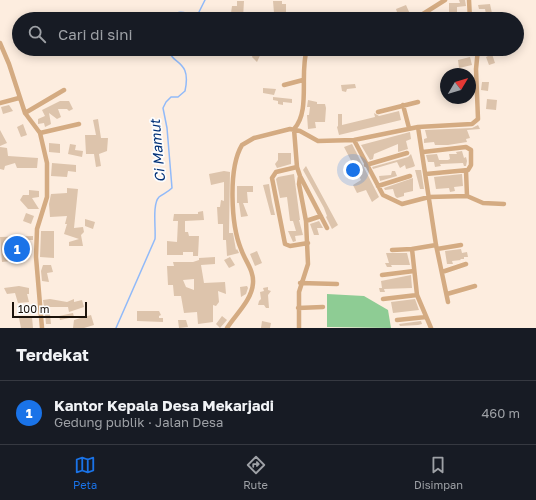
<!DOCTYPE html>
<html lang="id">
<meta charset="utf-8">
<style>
body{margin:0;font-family:"Golos Text",sans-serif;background:#242831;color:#f1f3f6}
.compass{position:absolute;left:440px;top:68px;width:36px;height:36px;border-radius:50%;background:#171b24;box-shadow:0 2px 10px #0003;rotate:52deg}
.scale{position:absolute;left:12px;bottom:10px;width:75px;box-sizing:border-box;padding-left:4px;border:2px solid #1c130b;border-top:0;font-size:11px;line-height:14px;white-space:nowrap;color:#1c130b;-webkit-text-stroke:3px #fdfdfd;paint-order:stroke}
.you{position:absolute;left:353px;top:170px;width:14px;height:14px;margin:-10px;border:3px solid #fff;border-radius:50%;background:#1a73e8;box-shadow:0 0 0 6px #1a73e833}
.badge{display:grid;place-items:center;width:26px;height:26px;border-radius:50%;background:#1a73e8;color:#fff;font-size:13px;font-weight:700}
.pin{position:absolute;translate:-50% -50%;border:2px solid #fff;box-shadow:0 1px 4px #0006}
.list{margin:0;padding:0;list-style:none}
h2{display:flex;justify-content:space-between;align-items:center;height:52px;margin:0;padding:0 16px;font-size:17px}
h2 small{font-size:13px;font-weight:400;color:#9ea1a6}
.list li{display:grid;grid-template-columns:26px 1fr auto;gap:12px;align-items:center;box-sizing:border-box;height:64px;padding:0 16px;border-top:1px solid #363941}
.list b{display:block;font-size:15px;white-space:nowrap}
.list p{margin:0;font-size:13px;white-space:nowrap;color:#9ea1a6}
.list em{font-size:13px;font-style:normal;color:#9ea1a6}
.icon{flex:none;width:22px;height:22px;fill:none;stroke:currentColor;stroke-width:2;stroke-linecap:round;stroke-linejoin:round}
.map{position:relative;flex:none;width:536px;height:328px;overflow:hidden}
.search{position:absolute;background:#171b24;box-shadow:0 2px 10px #0003;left:12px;right:12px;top:12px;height:44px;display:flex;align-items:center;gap:10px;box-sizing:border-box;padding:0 14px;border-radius:22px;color:#9ea1a6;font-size:15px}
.sheet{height:116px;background:#171b24}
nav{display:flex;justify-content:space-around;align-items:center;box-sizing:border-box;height:56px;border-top:1px solid #363941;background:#171b24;font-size:11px;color:#9ea1a6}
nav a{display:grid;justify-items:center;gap:2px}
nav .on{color:#1a73e8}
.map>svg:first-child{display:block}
.forest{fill:#8ecc94}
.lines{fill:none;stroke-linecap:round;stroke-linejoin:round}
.stream{stroke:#91baf9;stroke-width:1.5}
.building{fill:#ddc4ac;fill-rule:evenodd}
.minor{stroke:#d4ab82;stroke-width:4.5}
.labels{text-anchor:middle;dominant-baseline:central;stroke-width:3.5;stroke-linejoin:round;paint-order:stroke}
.water-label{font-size:14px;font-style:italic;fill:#003077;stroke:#fdfdfd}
</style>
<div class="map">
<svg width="536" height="328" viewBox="0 0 536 328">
<rect width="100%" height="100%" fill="#fdeddf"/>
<path class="forest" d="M327,294L364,296L388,310L391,328L327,327Z"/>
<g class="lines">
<path class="stream" d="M173,19C177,6 188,16 198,14L205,0
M116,328L155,239C156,229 152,204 159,197C163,194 168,192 172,188L167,128L163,108L166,102L171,97H178L185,91C192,59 171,65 168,49"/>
</g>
<path class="building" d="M459,0H465L466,6L457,7V14L449,15V3H460Z
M237,1H244L243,18L231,13L232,6H237Z
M273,1H282V4H286V13H274Z
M490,4L493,18L487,19L485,9H479L478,5Z
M406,5L410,14L399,18L396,9Z
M255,49H263L257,62L252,57Z
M492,54L495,63L489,65L486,57Z
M470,57L472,65L459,68L458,60Z
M482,82H489L488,91L481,90Z
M355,84L356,88L347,89L346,92L342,91L341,85Z
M263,88L276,89L274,95L263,93Z
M273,97L292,99V103L283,102V105L278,104V101L273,100Z
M487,99L497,100L496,110L486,109Z
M308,100L317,102V104H325L326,108L325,122H315L316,128L308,129L307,115H309L310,107H307Z
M60,101H69L73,109L69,111L67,109H58L61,117L57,119L49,113L51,124L45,127L44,123L38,124V119L45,116L42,110Z
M9,105L13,111L3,114L1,107Z
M399,111L401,120L339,135L337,127L338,126V114H342V125L375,117L374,113L379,116Z
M98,119L101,138H108L107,151L99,154L101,166L96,167L94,154H86L85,135H96L93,120Z
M23,124L27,135L21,137L17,127Z
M478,125L480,129L467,130L470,138L466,139L467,142L448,145H435L434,142L424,143V139L427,138L425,130L472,128Z
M0,130L7,143L0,146Z
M410,132L411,139L406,141L408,149L398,152V144L374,154L373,159L370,160L361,145Z
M49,143L60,144V153L49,152Z
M70,144L76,145L75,150L83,151L82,157L68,154Z
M352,144L379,197L372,202L366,190L357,193L353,185L361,180L344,147Z
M0,147L7,148L8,156L38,158L37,168H17L15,163L5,166L4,170L0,169Z
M462,151L464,158L466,157L467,161L466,166H464L463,163L440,164L441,166L435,167L434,162H428L426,155L437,154L439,160H448L450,159L449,154H457L456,152Z
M278,153H291V164L277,168L275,164L278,160Z
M411,154L415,166L413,167L406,169L405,165L400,168L397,162L373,169L372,167L408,157Z
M52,163L76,165V172L68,171L67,177L51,176Z
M306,166L338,225L332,229L326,217L327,216L324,208L303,170Z
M415,170H421L424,189H420Z
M224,171L230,172L229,233H233L236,250L237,249L239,253L227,256L226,240H223V224H218L217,207H220L221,200L224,201V182L211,185L209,174Z
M392,171H395L397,176L380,181L379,176L391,175Z
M294,174L300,220H299L303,235L295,236L296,241L293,242L288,231H296L293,221H290L287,197L280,198L276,179L278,177Z
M462,174L463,186L454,187L455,191L450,192L449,188L436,189L434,177Z
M413,178V191L404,193V196L397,198L395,196L393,189L385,190L384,188Z
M269,184L272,202L275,215H271L263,185Z
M237,186H253V192H247L248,203H243L248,216L241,217L239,203H237Z
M67,188L78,189L74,228L83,227L84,232L81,235L83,246H69V242L79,239L64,234L67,224H65L67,216L50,217L49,204L51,194L67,193Z
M29,190L39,191V197L32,198L39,209H28L20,200L23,195H29Z
M203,211L204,220L185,221V232H188L189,236H199L198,256H193V252H183V255H167V241L177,242L178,221H173L174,214H198V212Z
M26,213L34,216L31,224L23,221Z
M85,219L95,222L93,229L85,226Z
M319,221L323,228H317L319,235H314L310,224Z
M41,231H54V258L40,257Z
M33,236V240H25V250H12L11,261L2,262L0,237Z
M461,249L462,253L467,252L468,257H464V259H460L461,260L452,261L453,264H447L445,251Z
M257,251L262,263L255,266L250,254Z
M386,253H407L410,265H391L392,267H387L385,263H389Z
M215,257V264L201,265L204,283L225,282L226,294L218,291L219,302L216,306L213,305V322L198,324L197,312L184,313L181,296H174L173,285H168L167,266H174L173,262H193L199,260V258ZM194,279V290L186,287L183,280Z
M230,257L235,265L229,268L224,260Z
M43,265H51L53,272L47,273L49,282L42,281L41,271Z
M411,275L412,288L384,289L385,292H380L379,288H382L381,281Z
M19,286L29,288V294H27L29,302L18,303L15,293L7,294L4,288Z
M247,286L248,288L246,294L241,297L240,287Z
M268,287V290L271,291L268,295L269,308H266L264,305H258L259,301L261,299L260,292L264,291L263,288Z
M50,299L67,302L74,299V302L82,300L84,307L69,312L68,307H44L43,300Z
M415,299L419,310L393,313L391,302Z
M137,311H159L161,315L159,316V318H163V322L137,321Z
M73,313L74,317L60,320L59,316Z
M45,314H50L51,324H46Z
M91,315L94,325L84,328H73L74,320Z
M222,316L227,320L220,328L216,324Z
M32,317L33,328H21L19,318Z
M178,320H186L188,327L179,328Z
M262,321L271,323L270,328H261Z
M421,321L422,324L418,325L400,326L399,324Z"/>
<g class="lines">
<path class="minor" d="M469,0L470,19
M415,19L445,0
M0,43L9,64L25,113L40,133L47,163V197L37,229L36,257L42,328
M307,49C299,73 311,111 294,129L297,167L300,176L327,228
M284,85L303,80
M0,103L19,98
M403,105L409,128
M378,112L418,102
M25,113L64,90
M418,127L436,245L448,302
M40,133L79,124
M354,140L383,195L402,204L429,197L467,196L483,203L504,204
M423,152L466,147L471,150V165L468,170L426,174
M366,165L407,153
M297,167L276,172L272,178L285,244L290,246L308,243
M466,171L467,196
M378,186L410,176
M306,221L321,216
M437,249L461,245
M392,250L412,249
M442,272L466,264
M382,275L414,271
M300,283L337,284
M447,294L475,286
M383,299L417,295
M298,308L323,307
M397,320L426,317
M227,328C236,314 252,300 253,283C254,270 245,261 241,249C231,225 228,168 242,145L254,138L290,129L300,131L318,141L354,140L418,127L472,124L478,119L476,69L478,49
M299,328V292L308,264L306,221L299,184L300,176
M431,328L417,295L412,249L436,245"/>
</g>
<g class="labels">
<g class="water-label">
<text transform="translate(157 151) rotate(-95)">Ci Mamut</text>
</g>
</g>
</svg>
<svg class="compass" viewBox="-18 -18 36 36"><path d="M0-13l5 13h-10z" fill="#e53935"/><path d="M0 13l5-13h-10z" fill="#9ea1a6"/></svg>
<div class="scale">100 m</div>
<div class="you"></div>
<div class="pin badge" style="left:17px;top:249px">1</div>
<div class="search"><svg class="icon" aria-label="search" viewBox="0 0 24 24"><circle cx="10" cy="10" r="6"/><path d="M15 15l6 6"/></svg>Cari di sini</div>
</div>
<section class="sheet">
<h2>Terdekat<small></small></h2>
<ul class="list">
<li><span class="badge">1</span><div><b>Kantor Kepala Desa Mekarjadi</b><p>Gedung publik · Jalan Desa</p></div><em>460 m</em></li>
</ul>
</section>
<nav>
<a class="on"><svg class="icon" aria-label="map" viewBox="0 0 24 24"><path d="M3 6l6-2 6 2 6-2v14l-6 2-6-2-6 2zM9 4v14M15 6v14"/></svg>Peta</a>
<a><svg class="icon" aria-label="directions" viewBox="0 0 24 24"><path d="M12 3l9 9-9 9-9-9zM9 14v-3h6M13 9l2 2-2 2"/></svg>Rute</a>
<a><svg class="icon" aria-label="saved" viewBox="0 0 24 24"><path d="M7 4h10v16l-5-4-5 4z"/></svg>Disimpan</a>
</nav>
